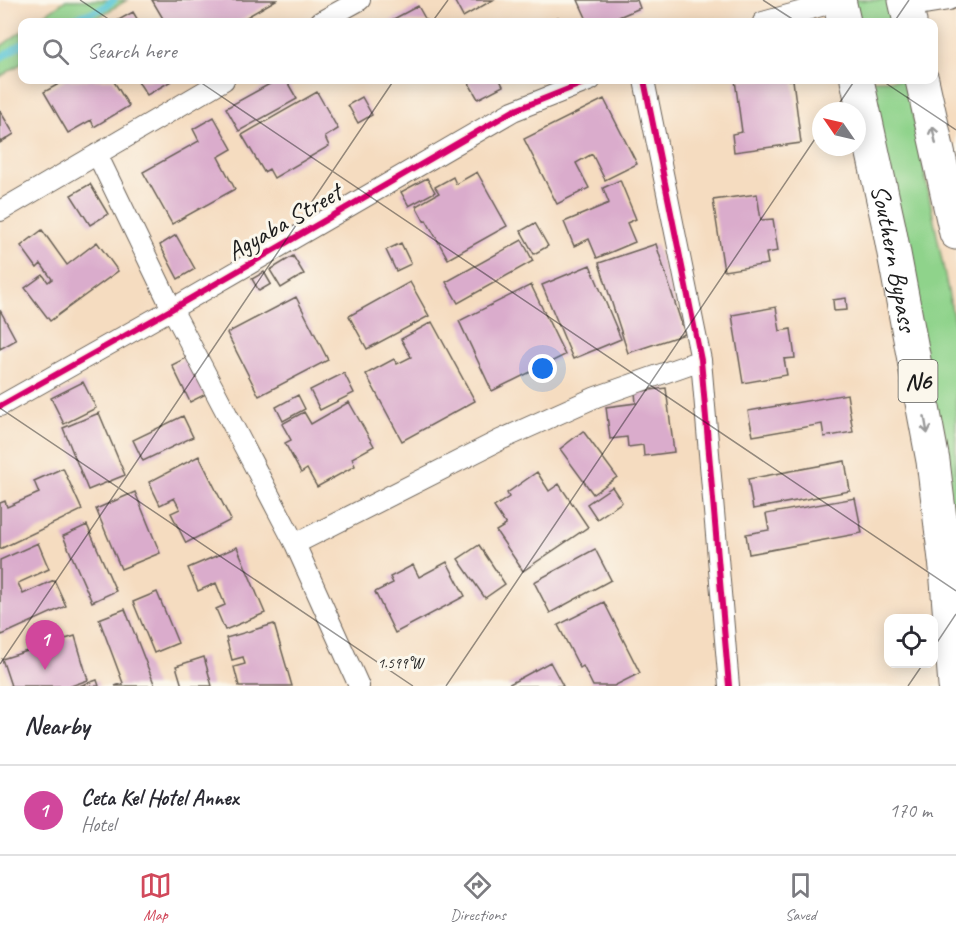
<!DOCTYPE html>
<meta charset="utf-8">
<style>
body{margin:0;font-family:Caveat,sans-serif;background:#f2f2f3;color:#2b2b33}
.controls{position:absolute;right:18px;bottom:18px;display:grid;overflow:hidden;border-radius:12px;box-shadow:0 3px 15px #0003}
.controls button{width:54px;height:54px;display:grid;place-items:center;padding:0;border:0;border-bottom:2px solid #e1e1e2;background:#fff;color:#2b2b33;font:30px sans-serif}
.compass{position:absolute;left:812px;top:102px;width:54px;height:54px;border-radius:50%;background:#fff;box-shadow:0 3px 15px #0003;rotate:304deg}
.you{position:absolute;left:543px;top:369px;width:21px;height:21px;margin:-15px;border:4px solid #fff;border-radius:50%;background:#1a73e8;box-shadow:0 0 0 9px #1a73e833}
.badge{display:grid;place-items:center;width:39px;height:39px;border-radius:50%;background:#d1495b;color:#fff;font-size:20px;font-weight:700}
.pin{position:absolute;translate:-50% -50px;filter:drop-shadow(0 2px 3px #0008)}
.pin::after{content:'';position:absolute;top:32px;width:21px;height:18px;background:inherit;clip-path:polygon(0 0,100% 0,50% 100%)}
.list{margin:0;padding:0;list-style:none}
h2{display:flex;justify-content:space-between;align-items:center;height:78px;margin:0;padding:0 24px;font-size:26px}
h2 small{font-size:20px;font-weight:400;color:#7c7c81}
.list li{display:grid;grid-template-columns:39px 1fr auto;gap:18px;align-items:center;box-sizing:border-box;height:90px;padding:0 24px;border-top:2px solid #e1e1e2}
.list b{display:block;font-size:22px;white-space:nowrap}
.list p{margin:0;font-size:20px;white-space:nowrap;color:#7c7c81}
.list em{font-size:20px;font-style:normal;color:#7c7c81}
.icon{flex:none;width:33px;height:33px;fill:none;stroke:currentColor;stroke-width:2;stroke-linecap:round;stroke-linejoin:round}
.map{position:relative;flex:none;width:956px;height:686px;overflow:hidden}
.search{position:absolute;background:#fff;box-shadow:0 3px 15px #0003;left:18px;right:18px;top:18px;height:66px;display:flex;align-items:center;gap:15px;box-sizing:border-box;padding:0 21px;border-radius:12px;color:#7c7c81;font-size:22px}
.sheet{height:168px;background:#fff}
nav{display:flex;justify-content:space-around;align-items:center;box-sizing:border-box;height:84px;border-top:2px solid #e1e1e2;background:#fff;font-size:16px;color:#7c7c81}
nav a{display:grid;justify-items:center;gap:3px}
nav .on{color:#d1495b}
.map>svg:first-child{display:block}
.green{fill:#8fd38b;stroke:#567854;stroke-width:1.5}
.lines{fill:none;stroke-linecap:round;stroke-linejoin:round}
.stream{stroke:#5cc7d6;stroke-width:7}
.building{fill:#daaccc}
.street-casing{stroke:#685f55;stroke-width:22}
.highway-casing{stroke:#685f55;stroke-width:35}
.street{stroke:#fff;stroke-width:20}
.highway{stroke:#fff;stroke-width:33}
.cycleway-casing{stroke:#fbf7ec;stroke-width:10}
.cycleway{stroke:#d6006c;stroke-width:6}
.oneway{stroke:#999}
.ticks{fill:none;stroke:#1c1c1c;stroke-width:1.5;stroke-opacity:0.45}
.labels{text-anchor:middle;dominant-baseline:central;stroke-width:6;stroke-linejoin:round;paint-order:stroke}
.shield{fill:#fbf7ec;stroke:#5f5e5a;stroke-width:1.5}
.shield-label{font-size:24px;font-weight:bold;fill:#1c1c1c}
.street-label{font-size:26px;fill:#1c1c1c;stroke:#fbf7ec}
.ticks-label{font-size:15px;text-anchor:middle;fill:#1c1c1c;stroke:#fbf7ec;stroke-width:6;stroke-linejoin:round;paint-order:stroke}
</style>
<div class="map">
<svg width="956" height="686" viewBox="0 0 956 686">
<rect width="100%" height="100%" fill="#fbf7ec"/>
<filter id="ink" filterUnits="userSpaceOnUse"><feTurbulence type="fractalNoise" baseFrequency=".0167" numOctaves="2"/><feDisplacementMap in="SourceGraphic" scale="12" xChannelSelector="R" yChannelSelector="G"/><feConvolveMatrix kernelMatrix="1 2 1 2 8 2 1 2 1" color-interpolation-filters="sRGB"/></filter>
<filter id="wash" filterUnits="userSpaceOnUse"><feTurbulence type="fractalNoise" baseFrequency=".008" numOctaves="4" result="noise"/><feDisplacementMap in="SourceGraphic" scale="24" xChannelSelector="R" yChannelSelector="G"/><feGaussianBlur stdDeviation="1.35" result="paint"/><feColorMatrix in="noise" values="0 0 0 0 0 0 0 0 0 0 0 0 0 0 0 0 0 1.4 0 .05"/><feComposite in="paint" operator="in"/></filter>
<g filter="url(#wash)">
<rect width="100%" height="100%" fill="#f5dcc0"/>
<path class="green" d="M66,0H127L90,22H34Z
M847,0H889L894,22H852Z
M22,31V63L0,77V47Z
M865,80H906L956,331V550Z"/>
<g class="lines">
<path class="stream" d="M63,22L101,9L114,0
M0,58L22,44"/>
</g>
<g id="blocks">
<path class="building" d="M152,0H276L238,22H165Z
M454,0H493L463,17Z
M578,0H637L640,8L607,22H588Z
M418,6L427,22H388Z
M133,12L139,22H115Z
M558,17L561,22H547Z
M66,80H113L129,106L94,127L91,120L68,133L44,92Z
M137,80H173L147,95Z
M277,80H286L297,99L239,131L226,108Z
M467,80H500L503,86L478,99Z
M735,80H793L801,143L734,152L732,134L742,132Z
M317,92L338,129L325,137L329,146L274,178L269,169L264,172L242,135Z
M362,97L372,115L358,123L348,105Z
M604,99L637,164L605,180L592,154L576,163L589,188L557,204L524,139Z
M0,111L14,134L0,143Z
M214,117L232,149L218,157L235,189L172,224L143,172L199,141L193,129Z
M477,172L507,226L448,259L426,220L424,221L416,206L439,193L435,187L453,177L456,184Z
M427,178L435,192L409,206L401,192Z
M620,180L636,219L627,223L635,242L597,258L589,239L574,246L564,222L609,203L603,188Z
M90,184L108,214L90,225L71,195Z
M757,194L761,220L773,219L778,251L766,253L768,264L724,271L713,200Z
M535,223L548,246L534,254L521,231Z
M42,230L67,265L97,242L118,271L50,321L25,288L43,275L48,282L52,279L41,264L37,268L21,246Z
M176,235L195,269L178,279L160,245Z
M522,240L533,261L458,303L446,282Z
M401,243L411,264L396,271L386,250Z
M656,244L685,334L628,353L599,263Z
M293,256L304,274L281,288L270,270Z
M590,265L621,339L573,359L542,285Z
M264,272L271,284L259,291L252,279Z
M410,282L429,316L367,349L349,316Z
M531,285L565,355L492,391L459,321Z
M296,297L328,360L259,396L227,333Z
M846,298L847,310L834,311L833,300Z
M776,307L780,331L791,329L795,358L784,359L787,375L743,383L732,315Z
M0,310L16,340L0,349Z
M432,322L475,401L402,441L366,374L394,359L397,364L411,357L401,339Z
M188,357L206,394L190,402L172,365Z
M344,373L354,393L320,410L310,390Z
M83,382L96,408L64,424L51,398Z
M666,388L674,452L644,456L643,445L628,447L627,437L610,439L606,407L636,403L635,392Z
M847,394L853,432L824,437L822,424L753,436L748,411Z
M298,395L305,409L283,421L276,407Z
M349,402L374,446L352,458L355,466L317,487L307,469L301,473L285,443L291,440L282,424L304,412L311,424Z
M99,413L125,475L88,490L63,428Z
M183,416L193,437L143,461L133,440Z
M583,431L617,477L593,494L560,449Z
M199,456L231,520L186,543L171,513L180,509L174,498L160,505L149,482Z
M845,461L850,491L753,509L748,479Z
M63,468L82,510L0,549V503L5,501L7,507L39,493L34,481Z
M537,472L549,491L559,484L588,527L523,571L496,531L506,525L494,507L509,497L507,493Z
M612,487L622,502L597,519L587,504Z
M135,492L160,553L121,569L96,509Z
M855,498L862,533L749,554L746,534L769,530L766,514Z
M87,525L116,591L92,602L63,536Z
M38,543L49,569L18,583L23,594L54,580L66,606L2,635L0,631V560Z
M479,545L505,584L485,598L458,559Z
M237,547L265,613L225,630L216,609L225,605L216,583L198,591L188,568Z
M595,549L611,580L550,613L534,582Z
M447,562L465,596L395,633L375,592L393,583L390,577L413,565L419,577Z
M157,592L178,643L154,653L133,602Z
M604,602L640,673L614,686H593L583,666L580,668L558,625Z
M125,609L155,686H115L123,683L99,619Z
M274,624L292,686H239L234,667L245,664L243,657L232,660L226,638Z
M75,636L88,680L71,686H11L2,659Z
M204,657L212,686H182L176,666Z
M550,662L563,686H506Z
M97,680L99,686H79Z"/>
</g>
</g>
<g filter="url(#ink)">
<use href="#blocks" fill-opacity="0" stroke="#685f55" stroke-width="1.5"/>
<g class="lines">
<g class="street-casing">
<path id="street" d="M906,7L949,0
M320,22L360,0
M763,22L839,1
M644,80L701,360L729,686
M97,154L172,309L295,544L359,686
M0,211L224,80
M0,406L172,309L513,111L591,80
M295,544L500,440L596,397L701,360"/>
</g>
<g class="highway-casing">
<g id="highway">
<path d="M839,0L844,22"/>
<path d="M905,0L910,22"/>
<path id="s1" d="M857,80L889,227L933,461L946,568L955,686"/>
<path d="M922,80L956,233"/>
</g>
</g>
<use href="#street" class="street"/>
<use href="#highway" class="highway"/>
<g class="cycleway-casing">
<path id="cycleway" d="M644,80L701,360L729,686
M0,406L172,309L513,111L591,80"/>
</g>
<use href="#cycleway" class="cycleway"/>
</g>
<defs><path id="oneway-shaft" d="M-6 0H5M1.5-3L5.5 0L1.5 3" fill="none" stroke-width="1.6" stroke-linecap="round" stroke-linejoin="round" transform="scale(1.5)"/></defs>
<g class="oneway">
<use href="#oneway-shaft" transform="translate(934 135) rotate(-102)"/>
<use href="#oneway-shaft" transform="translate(926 425) rotate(80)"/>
</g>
</g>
<path class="ticks" d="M80,0L113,22M763,0L797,22M432,22L448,0M894,22L909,0M197,80L956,591M881,80L956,130M834,111L855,80M0,408L413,686M934,647L956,614M0,664L394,80M446,686L821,130M908,686L923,664"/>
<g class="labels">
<rect class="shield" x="898.5" y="360" width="39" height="42" rx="4.5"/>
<g class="shield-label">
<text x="918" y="381">N6</text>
</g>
<g class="street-label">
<text transform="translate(284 222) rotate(-30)">Agyaba Street</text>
<text stroke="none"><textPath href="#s1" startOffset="182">Southern Bypass</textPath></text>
</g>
</g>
<g class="ticks-label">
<text x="400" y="668">1.599°W</text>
</g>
</svg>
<div class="controls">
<button><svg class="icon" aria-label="locate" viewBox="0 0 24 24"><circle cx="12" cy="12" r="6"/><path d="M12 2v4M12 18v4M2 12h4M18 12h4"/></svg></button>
</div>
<svg class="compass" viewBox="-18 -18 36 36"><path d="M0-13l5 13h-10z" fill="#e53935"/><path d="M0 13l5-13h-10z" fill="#7c7c81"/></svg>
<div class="you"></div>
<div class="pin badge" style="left:45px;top:670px;background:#d1479c">1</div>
<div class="search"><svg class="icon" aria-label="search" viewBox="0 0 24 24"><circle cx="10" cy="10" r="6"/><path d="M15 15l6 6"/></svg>Search here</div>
</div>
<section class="sheet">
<h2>Nearby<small></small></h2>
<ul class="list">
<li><span class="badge" style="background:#d1479c">1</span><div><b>Ceta Kel Hotel Annex</b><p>Hotel</p></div><em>170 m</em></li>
</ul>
</section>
<nav>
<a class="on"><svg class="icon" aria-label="map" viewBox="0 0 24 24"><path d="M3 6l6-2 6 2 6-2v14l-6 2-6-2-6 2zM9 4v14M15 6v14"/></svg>Map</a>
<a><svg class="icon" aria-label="directions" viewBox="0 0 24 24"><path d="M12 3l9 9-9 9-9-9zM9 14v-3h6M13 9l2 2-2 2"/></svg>Directions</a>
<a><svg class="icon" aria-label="saved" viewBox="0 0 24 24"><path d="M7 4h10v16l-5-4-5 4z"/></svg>Saved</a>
</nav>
